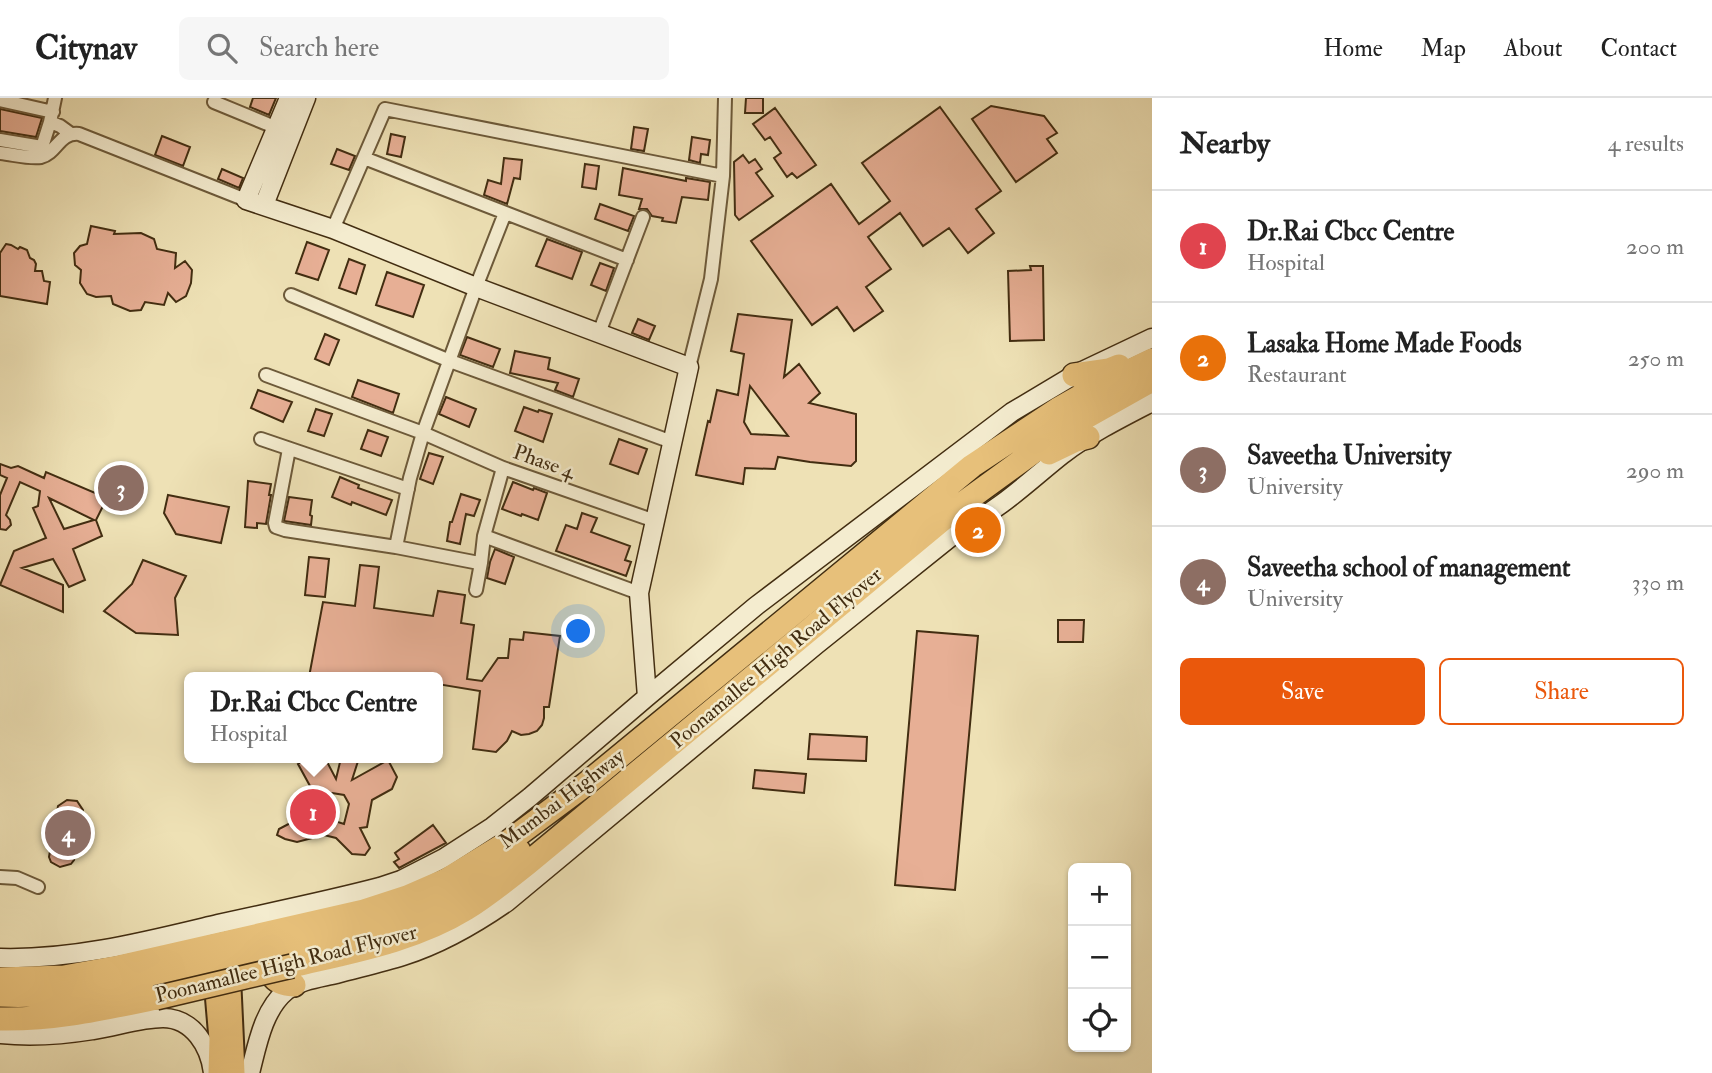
<!DOCTYPE html>
<meta charset="utf-8">
<style>
body{margin:0;font-family:"IM FELL Double Pica",serif;background:#f6f6f6;color:#222}
.controls{position:absolute;right:21px;bottom:21px;display:grid;overflow:hidden;border-radius:10px;box-shadow:0 2px 5px #0004}
.controls button{width:63px;height:63px;display:grid;place-items:center;padding:0;border:0;border-bottom:2px solid #e0e0e0;background:#fff;color:#222;font:35px sans-serif}
.you{position:absolute;left:579px;top:534px;width:24px;height:24px;margin:-18px;border:5px solid #fff;border-radius:50%;background:#1a73e8;box-shadow:0 0 0 10px #1a73e833}
.badge{display:grid;place-items:center;width:46px;height:46px;border-radius:50%;background:#ea580c;color:#fff;font-size:23px;font-weight:700}
.pin{position:absolute;translate:-50% -50%;border:4px solid #fff;box-shadow:0 2px 7px #0006}
.popup{position:absolute;left:184px;top:574px;width:259px;height:91px;box-sizing:border-box;display:grid;place-content:center;border-radius:10px;background:#fff;filter:drop-shadow(0 2px 5px #0005);font-size:23px;white-space:nowrap;color:#767676}
.popup b{font-size:26px;color:#222}
.popup::after{content:'';position:absolute;left:50%;top:100%;margin-left:-14px;border:14px solid transparent;border-top-color:#fff}
.list{margin:0;padding:0;list-style:none}
h2{display:flex;justify-content:space-between;align-items:center;height:91px;margin:0;padding:0 28px;font-size:30px}
h2 small{font-size:23px;font-weight:400;color:#767676}
.list li{display:grid;grid-template-columns:46px 1fr auto;gap:21px;align-items:center;box-sizing:border-box;height:112px;padding:0 28px;border-top:2px solid #e0e0e0}
.list b{display:block;font-size:26px;white-space:nowrap}
.list p{margin:0;font-size:23px;white-space:nowrap;color:#767676}
.list em{font-size:23px;font-style:normal;color:#767676}
.actions{display:flex;gap:14px;padding:21px 28px}
.actions a{flex:1;padding:16px 0;border:2px solid #ea580c;border-radius:10px;text-align:center;font-size:24px;color:#ea580c}
.actions .main{background:#ea580c;color:#fff}
.icon{flex:none;width:38px;height:38px;fill:none;stroke:currentColor;stroke-width:2;stroke-linecap:round;stroke-linejoin:round}
.map{position:relative;flex:none;width:1152px;height:975px;overflow:hidden}
header{display:flex;align-items:center;gap:42px;box-sizing:border-box;height:98px;padding:0 35px;background:#fff;border-bottom:2px solid #e0e0e0}
header strong{font-size:33px}
nav{display:flex;gap:38px;margin-inline-start:auto;font-size:24px}
.search{width:490px;height:63px;background:#f6f6f6;display:flex;align-items:center;gap:18px;box-sizing:border-box;padding:0 24px;border-radius:10px;color:#767676;font-size:26px}
main{display:flex}
aside{flex:1;background:#fff}
.map>svg:first-child{display:block}
.building{fill:#e7af95;stroke:#422d11;stroke-width:2;fill-rule:evenodd}
.lines{fill:none;stroke-linecap:round;stroke-linejoin:round}
.street-casing{stroke:#6d5a3a;stroke-width:16}
.secondary-casing{stroke:#422d11;stroke-width:21}
.primary-casing{stroke:#422d11;stroke-width:23}
.highway-casing{stroke:#422d11;stroke-width:26}
.street{stroke:#f4eccf;stroke-width:12}
.secondary{stroke:#f4eccf;stroke-width:18}
.primary{stroke:#e7c07a;stroke-width:19}
.highway{stroke:#e7c07a;stroke-width:23}
.highway-bridge-casing{stroke:#422d11;stroke-width:26;stroke-linecap:butt}
.highway-bridge{stroke:#e7c07a;stroke-width:23}
.labels{text-anchor:middle;dominant-baseline:central;stroke-width:5;stroke-linejoin:round;paint-order:stroke}
.street-label{font-size:21px;fill:#422d11;stroke:#f4eccf}
</style>
<header>
<strong>Citynav</strong>
<div class="search"><svg class="icon" aria-label="search" viewBox="0 0 24 24"><circle cx="10" cy="10" r="6"/><path d="M15 15l6 6"/></svg>Search here</div>
<nav><a>Home</a><a>Map</a><a>About</a><a>Contact</a></nav>
</header>
<main>
<div class="map">
<svg width="1152" height="975" viewBox="0 0 1152 975">
<rect width="100%" height="100%" fill="#eee1b5"/>
<filter id="stains"><feTurbulence type="fractalNoise" baseFrequency=".00286" numOctaves="4"/><feColorMatrix values="0 0 0 0 .2 0 0 0 0 .09 0 0 0 0 .02 0 0 0 .5 -.17"/></filter>
<radialGradient id="worn" r=".72"><stop offset=".6" stop-color="#630" stop-opacity="0"/><stop offset="1" stop-color="#630" stop-opacity=".3"/></radialGradient>
<path class="building" d="M253,0H276L269,17L250,9Z
M746,0H763V15H745Z
M991,8L1044,18L1057,35L1047,41L1057,55L1016,84L972,21Z
M940,9L1001,93L976,111L994,135L968,155L949,130L923,148L900,115L868,139L891,171L866,189L883,213L854,233L837,209L812,227L751,143L831,86L859,126L874,115L890,103L862,65Z
M775,10L816,67L797,80L792,75L787,79L774,60L781,55L770,39L765,42L753,26Z
M0,11L42,20L36,39L0,33Z
M634,29L648,31L644,53L631,51Z
M391,36L405,39L401,59L387,56Z
M162,38L190,49L183,68L155,57Z
M692,39L710,42L708,57L701,56L700,65L689,62Z
M337,51L355,58L349,72L331,66Z
M743,57L749,65L755,61L762,71L756,75L773,98L739,122L735,117L734,64Z
M504,60L522,62L520,81L514,80L507,106L484,97L488,82L501,86Z
M585,66L599,68L596,91L582,89Z
M623,70L686,83V80L710,84L708,102L682,99L676,125L662,123L663,120L652,118L647,111H639L642,101L619,97Z
M222,71L243,80L239,90L218,81Z
M600,106L634,118L628,133L595,121Z
M91,128L115,133L114,136L141,135L154,141L157,151L176,155L175,170L185,163L192,172L191,185L186,198L176,204L168,195L164,207L145,204L141,212L130,213L113,206L111,198L96,199L87,196L80,185L81,172L75,167L74,155L80,148L87,146Z
M547,141L582,154L572,181L536,168Z
M307,144L329,152L318,182L296,175Z
M6,146L11,147L18,151L20,149L27,152L30,160L34,162L36,166L35,173H42L44,183L50,184L47,206L0,198V155Z
M349,161L365,167L356,196L339,190Z
M600,165L614,170L606,193L591,187Z
M1030,168H1043L1044,242L1010,243L1008,173L1031,172Z
M387,174L424,187L413,219L376,207Z
M738,216L792,222L784,279L799,266L820,295L809,305L856,316V363L851,368L810,364L778,359L775,371L745,370L743,386L696,377L708,323L710,324L717,292L738,297L744,256L731,253ZM750,288L788,338L751,336L744,324Z
M638,221L655,228L649,242L632,235Z
M325,236L339,242L329,267L315,261Z
M467,239L500,251L493,269L460,257Z
M515,253L550,260L548,271L579,281L573,299L555,292L558,285L510,275Z
M358,282L399,296L393,315L352,299Z
M258,292L292,304L283,324L251,310Z
M446,299L476,311L469,329L439,316Z
M524,309L538,314L539,312L552,316L543,344L515,333Z
M316,311L332,316L324,338L308,333Z
M368,332L388,339L381,358L361,351Z
M619,341L647,351L638,376L610,366Z
M429,355L443,359L433,386L420,381Z
M0,366L11,370L18,368L44,380L46,374L107,400L96,422L102,438L73,451L85,482L69,489L53,461L22,470L63,487V514L0,487L14,453L46,440L33,410L38,408L40,393L20,384L6,417L10,422L11,427L6,432L0,431V397L7,380L0,377ZM49,400L94,422L64,431Z
M340,379L359,387L358,390L392,402L386,417L352,404L351,407L332,399Z
M248,383L271,386L269,397H271L266,426L257,425V430L245,429Z
M513,384L533,392L534,390L547,395L538,422L522,416L521,418L502,411Z
M461,396L480,402L474,418L466,416L460,446L447,443L450,424H452Z
M168,397L229,409L221,445L176,436L164,415Z
M289,399L312,402L310,417L312,418L311,427L284,423Z
M582,415L597,420L591,434L630,448L625,462L631,464L626,478L556,453L566,427L577,431Z
M495,451L514,459L505,486L487,480L490,464Z
M309,459L329,461L325,499L305,497Z
M143,462L186,478L175,500L178,537L136,535L104,513L132,486Z
M360,467L379,469L374,510L433,518L438,493L465,497L461,525L474,527L467,581L482,583L498,560H508L510,541L523,542L524,534L560,538L549,609H544V620L542,627L537,633L529,636L521,637L512,633L507,643L496,654L473,651L480,593L437,586V579H309L323,504L355,508Z
M1058,522H1084L1083,544H1058Z
M917,533L978,538L955,792L895,787Z
M810,636L867,639L866,663L808,661Z
M308,660H325L336,681L341,660H359L352,682L388,662L397,679L392,691L372,702L367,729L360,730L370,750L365,757L352,756L336,740L324,737L297,744L285,741L277,737L279,731L300,720L292,706L295,697L310,688L298,666ZM332,695L344,697L349,706L344,726L325,720L323,713L325,700Z
M755,672L806,676L804,695L753,690Z
M67,702L77,703L83,712L74,762L71,766L60,769L51,764L49,759L58,708Z
M433,727L446,745L399,770L394,764L399,761L395,755Z"/>
<g class="lines">
<g class="street-casing">
<path id="street" d="M55,0L50,24L60,28L71,36
M0,2L53,14
M214,4L277,30
M0,42L42,49L50,24
M0,55C12,56 29,61 41,59C57,55 59,34 79,36L246,102
M364,60L627,162
M723,78L725,0
M505,115L476,189L423,335L410,380L396,449L479,465H481L484,438L639,495
M333,131L385,11L723,78L711,181L689,269
M291,197L450,263L672,344
M599,235L643,119
M266,277L423,335L503,370L655,423
M261,341L408,391
M289,351L275,425L276,429L285,432L396,449
M484,438L503,370
M476,492L481,465
M0,779L17,780L38,789"/>
</g>
<g class="secondary-casing">
<path id="secondary" d="M289,0L246,102L333,131L476,189L689,269L639,495L647,599
M264,107L306,0
M0,860C74,862 147,843 218,826C272,814 327,803 380,789L401,782L444,760L492,729L530,699L647,599L756,508L1012,314L1074,277L1152,240
M0,936C31,939 62,937 93,932C116,929 139,920 163,920C193,920 210,949 213,975
M250,975C257,948 263,912 286,893C300,882 319,880 336,876C358,870 381,865 403,858C441,846 474,827 507,804L816,547L962,430C1000,412 1030,382 1063,356C1091,335 1121,320 1152,304"/>
</g>
<g class="primary-casing">
<path id="primary" d="M230,868L235,975
M213,871L219,941L218,975"/>
</g>
<g class="highway-casing">
<path id="highway" d="M1074,277L1109,272L1119,268
M1049,355L1076,342L1088,339
M277,856C263,874 274,886 294,887
M292,868C351,854 414,843 466,811C487,798 507,782 527,766L959,408L1065,331L1152,282
M0,881L64,879L119,869L364,813L407,799L446,782L508,744L586,686L972,368L1058,311L1104,285L1152,262
M0,897C94,901 186,874 277,852C327,840 382,832 430,810C462,796 491,774 519,753
M0,921C55,922 103,911 156,900"/>
</g>
<use href="#street" class="street"/>
<use href="#secondary" class="secondary"/>
<use href="#primary" class="primary"/>
<use href="#highway" class="highway"/>
<g class="highway-bridge-casing">
<path id="highway-bridge" d="M156,900L292,868"/>
</g>
<use href="#highway-bridge" class="highway-bridge"/>
</g>
<g class="labels">
<g class="street-label">
<text transform="translate(544 364) rotate(20)">Phase 4</text>
<text transform="translate(776 560) rotate(-40)">Poonamallee High Road Flyover</text>
<text transform="translate(562 701) rotate(-37)">Mumbai Highway</text>
<text transform="translate(286 866) rotate(-14)">Poonamallee High Road Flyover</text>
</g>
</g>
<rect width="100%" height="100%" filter="url(#stains)"/>
<rect width="100%" height="100%" fill="url(#worn)"/>
</svg>
<div class="controls">
<button>+</button>
<button>−</button>
<button><svg class="icon" aria-label="locate" viewBox="0 0 24 24"><circle cx="12" cy="12" r="6"/><path d="M12 2v4M12 18v4M2 12h4M18 12h4"/></svg></button>
</div>
<div class="you"></div>
<div class="pin badge" style="left:313px;top:714px;background:#e0444e">1</div>
<div class="popup"><b>Dr.Rai Cbcc Centre</b>Hospital</div>
<div class="pin badge" style="left:978px;top:432px;background:#e8710a">2</div>
<div class="pin badge" style="left:121px;top:390px;background:#8d6e63">3</div>
<div class="pin badge" style="left:68px;top:735px;background:#8d6e63">4</div>
</div>
<aside>
<h2>Nearby<small>4 results</small></h2>
<ul class="list">
<li><span class="badge" style="background:#e0444e">1</span><div><b>Dr.Rai Cbcc Centre</b><p>Hospital</p></div><em>200 m</em></li>
<li><span class="badge" style="background:#e8710a">2</span><div><b>Lasaka Home Made Foods</b><p>Restaurant</p></div><em>250 m</em></li>
<li><span class="badge" style="background:#8d6e63">3</span><div><b>Saveetha University</b><p>University</p></div><em>290 m</em></li>
<li><span class="badge" style="background:#8d6e63">4</span><div><b>Saveetha school of management</b><p>University</p></div><em>330 m</em></li>
</ul>
<div class="actions"><a class="main">Save</a><a>Share</a></div>
</aside>
</main>
